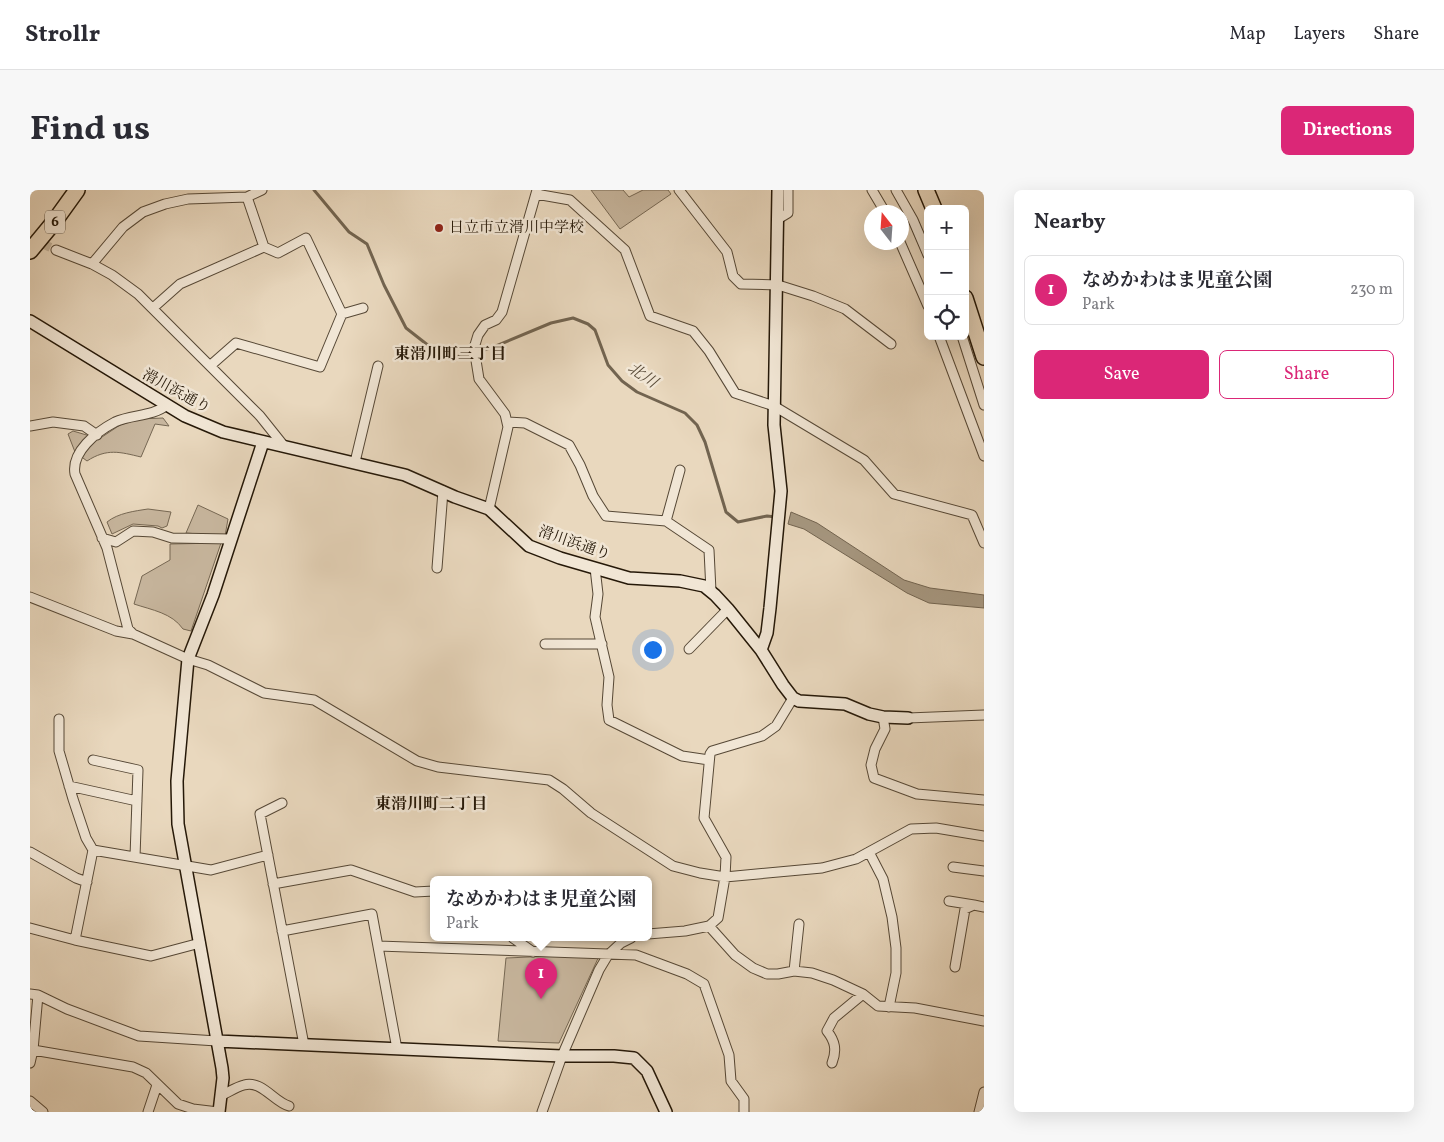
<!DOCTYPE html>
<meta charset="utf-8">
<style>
body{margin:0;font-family:Vollkorn,"Noto Serif JP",serif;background:#f7f7f7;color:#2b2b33}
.controls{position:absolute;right:15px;top:15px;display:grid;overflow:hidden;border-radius:8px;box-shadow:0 5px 20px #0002}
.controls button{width:45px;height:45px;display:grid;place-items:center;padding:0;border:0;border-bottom:1px solid #e1e1e2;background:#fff;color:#2b2b33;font:25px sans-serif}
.compass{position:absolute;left:834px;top:15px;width:45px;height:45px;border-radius:50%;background:#fff;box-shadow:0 5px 20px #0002;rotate:343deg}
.you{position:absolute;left:622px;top:459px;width:18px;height:18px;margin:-12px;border:4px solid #fff;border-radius:50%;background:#1a73e8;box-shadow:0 0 0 8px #1a73e833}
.badge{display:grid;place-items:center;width:32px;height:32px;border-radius:50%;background:#db2777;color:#fff;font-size:16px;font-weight:700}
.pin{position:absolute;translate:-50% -41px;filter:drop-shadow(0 1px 2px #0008)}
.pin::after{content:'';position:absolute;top:26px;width:18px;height:15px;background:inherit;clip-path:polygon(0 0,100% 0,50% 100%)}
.popup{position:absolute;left:400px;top:686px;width:222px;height:65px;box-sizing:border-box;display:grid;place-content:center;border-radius:8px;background:#fff;filter:drop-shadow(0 1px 4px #0005);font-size:16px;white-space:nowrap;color:#7c7c81}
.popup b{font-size:19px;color:#2b2b33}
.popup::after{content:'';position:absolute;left:50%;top:100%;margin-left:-10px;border:10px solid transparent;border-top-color:#fff}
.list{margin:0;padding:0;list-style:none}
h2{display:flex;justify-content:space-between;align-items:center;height:65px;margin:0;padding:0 20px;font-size:21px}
h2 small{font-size:16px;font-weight:400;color:#7c7c81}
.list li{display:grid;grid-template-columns:32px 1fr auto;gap:15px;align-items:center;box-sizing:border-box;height:70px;margin:0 10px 10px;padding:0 10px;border:1px solid #e1e1e2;border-radius:8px}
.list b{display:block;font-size:19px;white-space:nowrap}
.list p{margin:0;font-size:16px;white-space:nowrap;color:#7c7c81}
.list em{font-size:16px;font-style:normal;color:#7c7c81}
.actions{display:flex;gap:10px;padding:15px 20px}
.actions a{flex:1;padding:11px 0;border:1px solid #db2777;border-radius:8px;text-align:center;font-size:18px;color:#db2777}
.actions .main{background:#db2777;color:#fff}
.icon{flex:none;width:28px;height:28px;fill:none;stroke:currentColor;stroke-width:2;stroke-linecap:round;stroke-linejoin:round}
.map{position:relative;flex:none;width:954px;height:922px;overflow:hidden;border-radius:8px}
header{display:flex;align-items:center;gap:30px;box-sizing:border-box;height:70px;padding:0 25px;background:#fff;border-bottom:1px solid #e1e1e2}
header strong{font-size:24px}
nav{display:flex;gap:28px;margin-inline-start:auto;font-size:18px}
.intro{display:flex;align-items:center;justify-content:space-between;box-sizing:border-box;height:120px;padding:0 30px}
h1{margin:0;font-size:35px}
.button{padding:12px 22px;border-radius:8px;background:#db2777;color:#fff;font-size:18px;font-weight:700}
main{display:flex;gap:30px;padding:0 30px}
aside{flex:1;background:#fff;border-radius:8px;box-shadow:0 5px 20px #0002}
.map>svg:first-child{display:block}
.green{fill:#c8b79f;stroke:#766854}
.water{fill:#a69780;stroke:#726450}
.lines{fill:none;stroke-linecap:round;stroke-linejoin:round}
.stream{stroke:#726450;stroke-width:3}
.street-tunnel{stroke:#c2b29a;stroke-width:9;stroke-dasharray:9 4.5;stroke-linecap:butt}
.street-casing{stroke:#564836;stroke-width:11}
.secondary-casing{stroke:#251808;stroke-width:14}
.highway-casing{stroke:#251808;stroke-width:18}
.street{stroke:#f1e6d5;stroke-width:9}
.secondary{stroke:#f1e6d5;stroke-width:11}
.highway{stroke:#e9d8be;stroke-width:15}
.poi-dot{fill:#8f2418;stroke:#f1e6d5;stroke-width:2}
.labels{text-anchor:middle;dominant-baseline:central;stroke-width:5;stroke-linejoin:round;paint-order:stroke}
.shield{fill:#f1e6d5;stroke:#625646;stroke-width:1}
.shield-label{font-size:14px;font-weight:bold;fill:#251808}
.poi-label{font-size:15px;fill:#251808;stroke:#f1e6d5;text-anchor:start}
.street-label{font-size:15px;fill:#251808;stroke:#f1e6d5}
.neighbourhood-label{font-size:16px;font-weight:bold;fill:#251808;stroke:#f1e6d5}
.water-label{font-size:16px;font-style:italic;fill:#594b38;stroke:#f1e6d5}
</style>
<header>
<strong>Strollr</strong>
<nav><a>Map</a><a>Layers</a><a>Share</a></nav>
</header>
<div class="intro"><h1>Find us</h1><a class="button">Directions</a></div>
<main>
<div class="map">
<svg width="954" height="922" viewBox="0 0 954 922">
<rect width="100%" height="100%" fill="#e9d8be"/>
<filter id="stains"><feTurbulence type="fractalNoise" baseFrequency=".004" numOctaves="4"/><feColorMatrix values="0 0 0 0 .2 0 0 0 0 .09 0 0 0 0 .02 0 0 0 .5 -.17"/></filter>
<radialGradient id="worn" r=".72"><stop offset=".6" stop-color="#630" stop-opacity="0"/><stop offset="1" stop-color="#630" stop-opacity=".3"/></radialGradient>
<path class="green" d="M561,0H593L599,7L613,0H638L641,4L590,39Z
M133,228L139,236L125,234L111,267C90,262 77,258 57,271L45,262L38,244L43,241L60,246L72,247L90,235L109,229Z
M168,315L198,329L195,346L156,343Z
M118,319L141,322L137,336L132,338L128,336L103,334L82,344L77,332C88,323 105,321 118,319Z
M191,353L161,441L153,439C142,423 122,420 104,414L112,386L140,370V354Z
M570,764L529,853L468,851L476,768Z"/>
<path class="water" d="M761,322L787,333L874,390L900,398L954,405V418L899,413L877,403L774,339L758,334Z"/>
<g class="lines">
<path class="stream" d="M284,0L319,42L337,54L354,95L376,138L399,156L423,167L439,165L466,156L521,133L543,128L558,134L565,140L578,175L592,191L607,202L655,223L667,235L675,252L696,322L708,332L737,326L746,327"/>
<path class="street-tunnel" d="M0,48L26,60"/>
<g class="street-casing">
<path id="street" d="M649,0L697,62L703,86L711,94L748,95L783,106L815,119L861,154
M842,0L855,22
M866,0L883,30L898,65
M506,4L540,10L595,60L620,126L663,141L679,161L705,203L744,216L834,270L864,304L942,325L954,353
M748,29L758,23V0
M870,52L898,116
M234,57L248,63L276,48L312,124L333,118
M26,60L62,74L82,85L108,104L230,226L254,256
M62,74L93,37L113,22L135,14L158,9L217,7L232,0
M123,118L150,94L234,57L217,7
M909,146L954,266
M932,146L954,215
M181,175L206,153L290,177L312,124
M137,215C122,227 102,224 85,232C66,242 41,262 45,284L77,358L98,439L103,444L158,469L178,475L234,503L284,510L387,571L408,577L519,590L533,599L561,623L643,676L670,683L695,687L792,678L826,669L881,639L906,638L954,646
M477,232L495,233L539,255L550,275L563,306L576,326L636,331
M0,236L23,232L54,236L67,245
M325,272L348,176
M650,280L636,331L679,360L681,401
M459,319L478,237L475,224L449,189L444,158L448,145L455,135L466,130L472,122L507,0
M72,348L86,352L103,341L123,342L142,348L201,349
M407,378L413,301
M565,378L568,404L565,427L579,487L577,515L579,530L652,566L679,570
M0,407L86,441L103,444
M515,454H572
M659,459L698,419
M853,527L855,539L845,559L841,575L844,588L887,604L954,610
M878,528L954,525
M29,529V561L43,609L56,648L63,660
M63,570L108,580L105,667
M39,596L107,611
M252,613L230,624L274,855
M0,662L46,688L57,692
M839,662L853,689L862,727L866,758V783L859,817
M923,677L954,681
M243,694L321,680L385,702L404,701
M919,711L944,715
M679,736L705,765L723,778L737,784H748L764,781L782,783L803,790L833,804L848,816L885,818L954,831
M0,738L45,750
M252,741L342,724L367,859
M618,744L655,741L679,736L688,728L695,687L696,667L674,628L680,564L682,561L732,546L746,536L763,508
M483,748L503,762
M170,753L121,766L45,750L63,660L181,680L238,665
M348,756L606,765L657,784L674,794L699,865L701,891L714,909V922
M925,777L935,719L944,715L954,717
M764,781L769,734
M0,804L8,805L37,819L109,846L187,851
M3,860L103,877L116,883L148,914L163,919L188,922
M0,873L3,860L8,805
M802,873C807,860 805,851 797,841L804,828L833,804
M192,905C199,902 206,897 214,895C232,890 244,912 259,916
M0,911L13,922
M118,922L127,895
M512,922L532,866L569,780L578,765L591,753L601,748
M949,922L954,902"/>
</g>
<g class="secondary-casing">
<path id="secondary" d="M0,131L155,226L193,242L375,285L425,307L459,319L499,356L530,368L599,388L650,391L674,396L685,405L698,419L731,460L753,495L763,508L769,511L815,514L839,524L853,527L878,528
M731,460L737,443L740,418L751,301L744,235L748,0
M187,851L532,866H584L604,868L617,881L636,922
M189,922L193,888L192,878L148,634L147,591L158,469L183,405L233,252"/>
</g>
<g class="highway-casing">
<path id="highway" d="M896,0L904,19
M0,61L24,32L47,0
M935,108L954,167"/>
</g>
<use href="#street" class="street"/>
<use href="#secondary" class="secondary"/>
<use href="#highway" class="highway"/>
</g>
<circle class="poi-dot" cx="409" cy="38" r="5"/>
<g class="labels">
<rect class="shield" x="15" y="20.5" width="20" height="23" rx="4"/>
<g class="shield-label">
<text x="25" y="32">6</text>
</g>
<g class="poi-label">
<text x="419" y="38">日立市立滑川中学校</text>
</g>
<g class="street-label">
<text transform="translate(146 202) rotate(29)">滑川浜通り</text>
<text transform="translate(544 354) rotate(19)">滑川浜通り</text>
</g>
<g class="neighbourhood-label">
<text x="420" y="165">東滑川町三丁目</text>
<text x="401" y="615">東滑川町二丁目</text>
</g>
<g class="water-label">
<text transform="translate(612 186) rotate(34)">北川</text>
</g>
</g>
<rect width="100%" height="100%" filter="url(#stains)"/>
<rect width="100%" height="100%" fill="url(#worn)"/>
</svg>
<div class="controls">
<button>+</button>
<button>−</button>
<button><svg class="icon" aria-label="locate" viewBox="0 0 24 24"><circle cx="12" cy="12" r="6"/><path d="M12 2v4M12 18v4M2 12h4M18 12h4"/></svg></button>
</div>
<svg class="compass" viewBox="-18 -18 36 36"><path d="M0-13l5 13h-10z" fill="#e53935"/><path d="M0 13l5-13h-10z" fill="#7c7c81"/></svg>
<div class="you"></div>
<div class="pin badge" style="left:511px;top:809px">1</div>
<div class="popup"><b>なめかわはま児童公園</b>Park</div>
</div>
<aside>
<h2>Nearby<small></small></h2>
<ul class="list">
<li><span class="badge">1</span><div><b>なめかわはま児童公園</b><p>Park</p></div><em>230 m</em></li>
</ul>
<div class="actions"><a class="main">Save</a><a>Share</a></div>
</aside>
</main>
